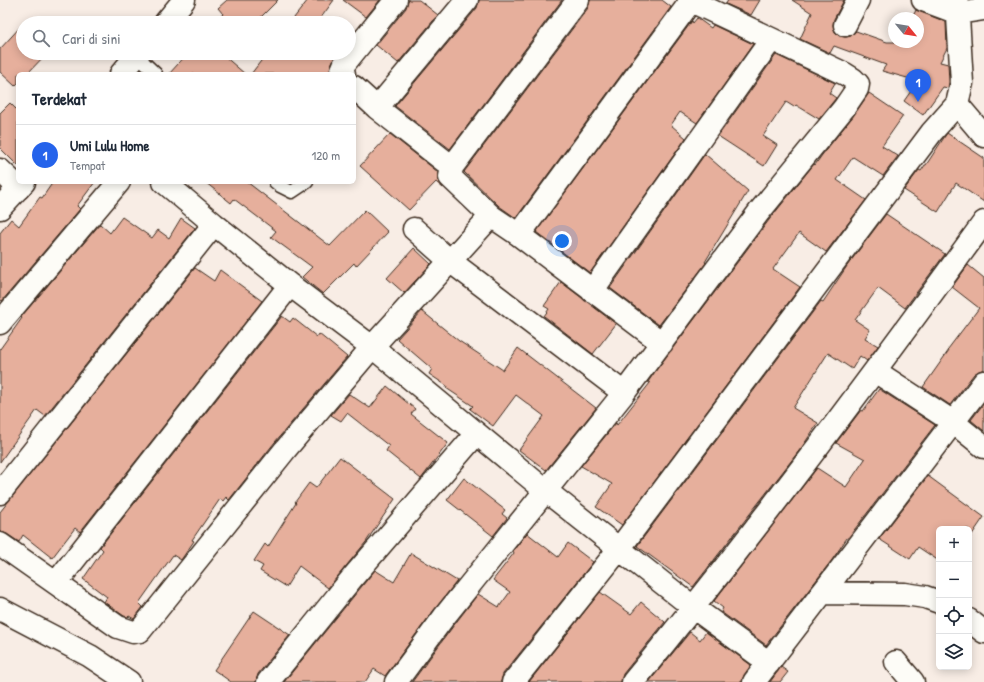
<!DOCTYPE html>
<html lang="id">
<meta charset="utf-8">
<style>
body{margin:0;font-family:"Patrick Hand",sans-serif;background:#f6f6f7;color:#1f2937}
.controls{position:absolute;right:12px;bottom:12px;display:grid;overflow:hidden;border-radius:6px;box-shadow:0 2px 10px #0003}
.controls button{width:36px;height:36px;display:grid;place-items:center;padding:0;border:0;border-bottom:1px solid #e0e1e3;background:#fff;color:#1f2937;font:20px sans-serif}
.compass{position:absolute;left:888px;top:12px;width:36px;height:36px;border-radius:50%;background:#fff;box-shadow:0 2px 10px #0003;rotate:120deg}
.you{position:absolute;left:562px;top:241px;width:14px;height:14px;margin:-10px;border:3px solid #fff;border-radius:50%;background:#1a73e8;box-shadow:0 0 0 6px #1a73e833}
.badge{display:grid;place-items:center;width:26px;height:26px;border-radius:50%;background:#2563eb;color:#fff;font-size:13px;font-weight:700}
.pin{position:absolute;translate:-50% -33px;filter:drop-shadow(0 1px 2px #0008)}
.pin::after{content:'';position:absolute;top:21px;width:14px;height:12px;background:inherit;clip-path:polygon(0 0,100% 0,50% 100%)}
.list{margin:0;padding:0;list-style:none}
h2{display:flex;justify-content:space-between;align-items:center;height:52px;margin:0;padding:0 16px;font-size:17px}
h2 small{font-size:13px;font-weight:400;color:#747a83}
.list li{display:grid;grid-template-columns:26px 1fr auto;gap:12px;align-items:center;box-sizing:border-box;height:60px;padding:0 16px;border-top:1px solid #e0e1e3}
.list b{display:block;font-size:15px;white-space:nowrap}
.list p{margin:0;font-size:13px;white-space:nowrap;color:#747a83}
.list em{font-size:13px;font-style:normal;color:#747a83}
.icon{flex:none;width:22px;height:22px;fill:none;stroke:currentColor;stroke-width:2;stroke-linecap:round;stroke-linejoin:round}
.map{position:relative;flex:none;width:984px;height:682px;overflow:hidden}
.search{position:absolute;background:#fff;box-shadow:0 2px 10px #0003;left:16px;top:16px;width:340px;height:44px;display:flex;align-items:center;gap:10px;box-sizing:border-box;padding:0 14px;border-radius:22px;color:#747a83;font-size:15px}
.panel{position:absolute;background:#fff;box-shadow:0 2px 10px #0003;left:16px;top:72px;width:340px;height:112px;border-radius:6px}
.map>svg:first-child{display:block}
.building{fill:#e6af9c;stroke:#3b2a1e}
.lines{fill:none;stroke-linecap:round;stroke-linejoin:round}
.service-casing{stroke:#3b2a1e;stroke-width:15}
.minor-casing{stroke:#3b2a1e;stroke-width:25}
.tertiary-casing{stroke:#3b2a1e;stroke-width:25}
.service{stroke:#fdfcf7;stroke-width:12}
.minor{stroke:#fdfcf7;stroke-width:22}
.tertiary{stroke:#fdfcf7;stroke-width:22}
</style>
<div class="map">
<svg width="984" height="682" viewBox="0 0 984 682">
<rect width="100%" height="100%" fill="#f8ede5"/>
<filter id="ink" filterUnits="userSpaceOnUse"><feTurbulence type="fractalNoise" baseFrequency=".025" numOctaves="2"/><feDisplacementMap in="SourceGraphic" scale="8" xChannelSelector="R" yChannelSelector="G"/><feConvolveMatrix kernelMatrix="1 2 1 2 8 2 1 2 1" color-interpolation-filters="sRGB"/></filter>
<g filter="url(#ink)">
<path class="building" d="M227,0H278L255,23H214L223,14L218,8Z
M308,0H334L317,23H290Z
M343,0H380L366,17Z
M408,0H419L438,15L398,63L376,45L406,8Z
M479,0H562L450,149L395,106L477,8Z
M590,0H662L671,7L516,218L499,206L464,172L588,8Z
M728,0H760L751,15L726,4Z
M792,0H844L834,19L833,25L835,32L839,36L845,37L851,36L856,31L887,42H918V18H912L916,10L946,22L947,48L940,62L948,64L949,82L948,88L943,87L923,115L904,101L918,81L882,71L886,65L834,46L830,53L800,39L812,13Z
M697,18L711,28L713,25L753,44L697,123L680,112L671,125L686,138L590,273L536,232L692,21L693,23Z
M23,24V53H47L27,74H18V83L15,86L0,72V49Z
M188,53H226L223,55L245,74H169Z
M267,53H337L331,65L330,74H251Z
M776,55L835,83L829,93L836,98L819,119L796,105L794,107L786,102L763,136L777,145L764,166L718,136Z
M869,93L903,116L882,146L898,156L883,176L853,157L837,180L866,200L826,252L799,233L773,269L800,287L622,525L596,507L612,484L581,466L616,423L617,425L650,383L648,382L654,373L769,220L814,164L815,165L822,155L854,115Z
M10,103L18,111V166L0,148V113Z
M947,133L984,158V202L956,183L938,212L904,190L919,170L921,171L925,165H926Z
M390,134L438,172V180L443,188L436,182L409,210L360,166Z
M705,154L748,191L705,262L706,263L659,325L610,288Z
M53,182H95L77,206L80,209L2,301L0,300V233L11,219L19,226L40,197L42,198Z
M205,182H247L330,246L365,210L388,232L356,266L354,263L323,294L302,277L312,267L271,237L276,231L234,199L231,203Z
M886,214L945,254L905,308L878,288L855,320L870,330L865,338L878,346L867,361L860,356L852,369L828,353L793,408L818,423L802,447L693,587L637,546L821,301L823,302L847,266Z
M122,217L152,238L158,230L169,238L181,218L195,228L45,416L37,410L0,462V349L22,318L21,317L100,224L110,233Z
M414,248L431,264L404,293L387,278Z
M968,265L984,278V370L979,371L974,374L950,405L923,387L949,350L948,349L979,308L952,287Z
M195,268L214,281L220,270L262,301L80,532L75,528L52,558L23,535L19,542L7,534L0,532V512Z
M561,282L616,324L593,354L544,316L549,309L544,306Z
M422,311L459,341L503,370L518,348L596,408L546,470L519,450L544,416L516,395L493,426L470,409L473,406L446,388L447,386L429,374L432,369L397,339Z
M282,316L290,322L293,318L317,337L319,334L347,357L275,442L229,500L226,497L223,501L220,499L192,540L194,541L181,560L173,555L139,603L143,607L134,619L129,616L128,617L124,616L104,602L107,597L83,579L103,550L100,547Z
M387,386L415,409L411,414L448,443L421,479L386,451L389,446L347,413L341,421L331,415L349,394L370,408Z
M879,389L935,425L848,538H847L832,560L766,645L721,612L723,608L714,601L817,468L846,487L865,459L836,443L861,410L863,411Z
M984,403V431L971,420Z
M340,457L395,499L366,542L328,588L299,566L286,587L260,571L263,566L254,561L265,544L268,547L296,503L295,502L309,483L316,488Z
M928,476L984,517L969,539V529H939V561L918,547L910,559L879,539Z
M464,478L505,510L502,514L507,518L493,536L447,500Z
M527,533L558,557L568,543L593,562L503,674L501,682H412L454,625L478,594L499,607L510,592L493,580L514,553L513,551Z
M411,553L457,581L434,610L385,676L374,669L365,682H284L375,570L394,582Z
M600,592L631,614L641,602L665,622L623,674L621,682H529Z
M254,611L290,635L258,674L256,682H231L214,670Z
M690,632L700,640L706,632L751,665L744,675L742,682H649Z
M781,667L788,672L780,682H770Z"/>
<g class="lines">
<g class="service-casing">
<path id="service" d="M137,56L156,74
M275,182L280,186L292,192L307,182"/>
</g>
<g class="minor-casing">
<path id="minor" d="M923,0L958,13L984,9
M845,25L858,0
M344,74L342,70L345,63L396,0
M354,87L377,108L452,167L578,0
M957,104L984,136
M377,108L467,0
M452,167L450,177L491,216L519,235L662,343
M0,170L19,188
M164,182L214,224L290,285L376,350L546,491L694,608L769,663
M414,229L450,261L624,393
M519,235L691,1
M592,291L771,40
M0,323L119,182
M875,371L953,422L984,447
M0,493L214,224
M0,544L118,627L133,632L140,631L285,450L372,347L491,216
M56,583L290,285
M822,593L905,594L925,597L939,602
M969,620L984,632
M896,662L913,682
M268,682L353,577L476,434
M396,682L444,617L624,393L759,212L844,108L857,89L858,84L853,79L845,74L689,0
M513,682L619,549L932,132L957,104L962,83L957,0
M633,682C755,533 871,378 984,222
M754,682L984,382"/>
</g>
<g class="tertiary-casing">
<path id="tertiary" d="M165,23L184,0
M121,74L139,53
M0,208L24,182
M0,609L90,656L129,682"/>
</g>
<use href="#service" class="service"/>
<use href="#minor" class="minor"/>
<use href="#tertiary" class="tertiary"/>
</g>
</g>
</svg>
<div class="controls">
<button>+</button>
<button>−</button>
<button><svg class="icon" aria-label="locate" viewBox="0 0 24 24"><circle cx="12" cy="12" r="6"/><path d="M12 2v4M12 18v4M2 12h4M18 12h4"/></svg></button>
<button><svg class="icon" aria-label="layers" viewBox="0 0 24 24"><path d="M12 4l9 5-9 5-9-5zM3 14l9 5 9-5"/></svg></button>
</div>
<svg class="compass" viewBox="-18 -18 36 36"><path d="M0-13l5 13h-10z" fill="#e53935"/><path d="M0 13l5-13h-10z" fill="#747a83"/></svg>
<div class="you"></div>
<div class="pin badge" style="left:918px;top:102px">1</div>
<div class="search"><svg class="icon" aria-label="search" viewBox="0 0 24 24"><circle cx="10" cy="10" r="6"/><path d="M15 15l6 6"/></svg>Cari di sini</div>
<section class="panel">
<h2>Terdekat<small></small></h2>
<ul class="list">
<li><span class="badge">1</span><div><b>Umi Lulu Home</b><p>Tempat</p></div><em>120 m</em></li>
</ul>
</section>
</div>
